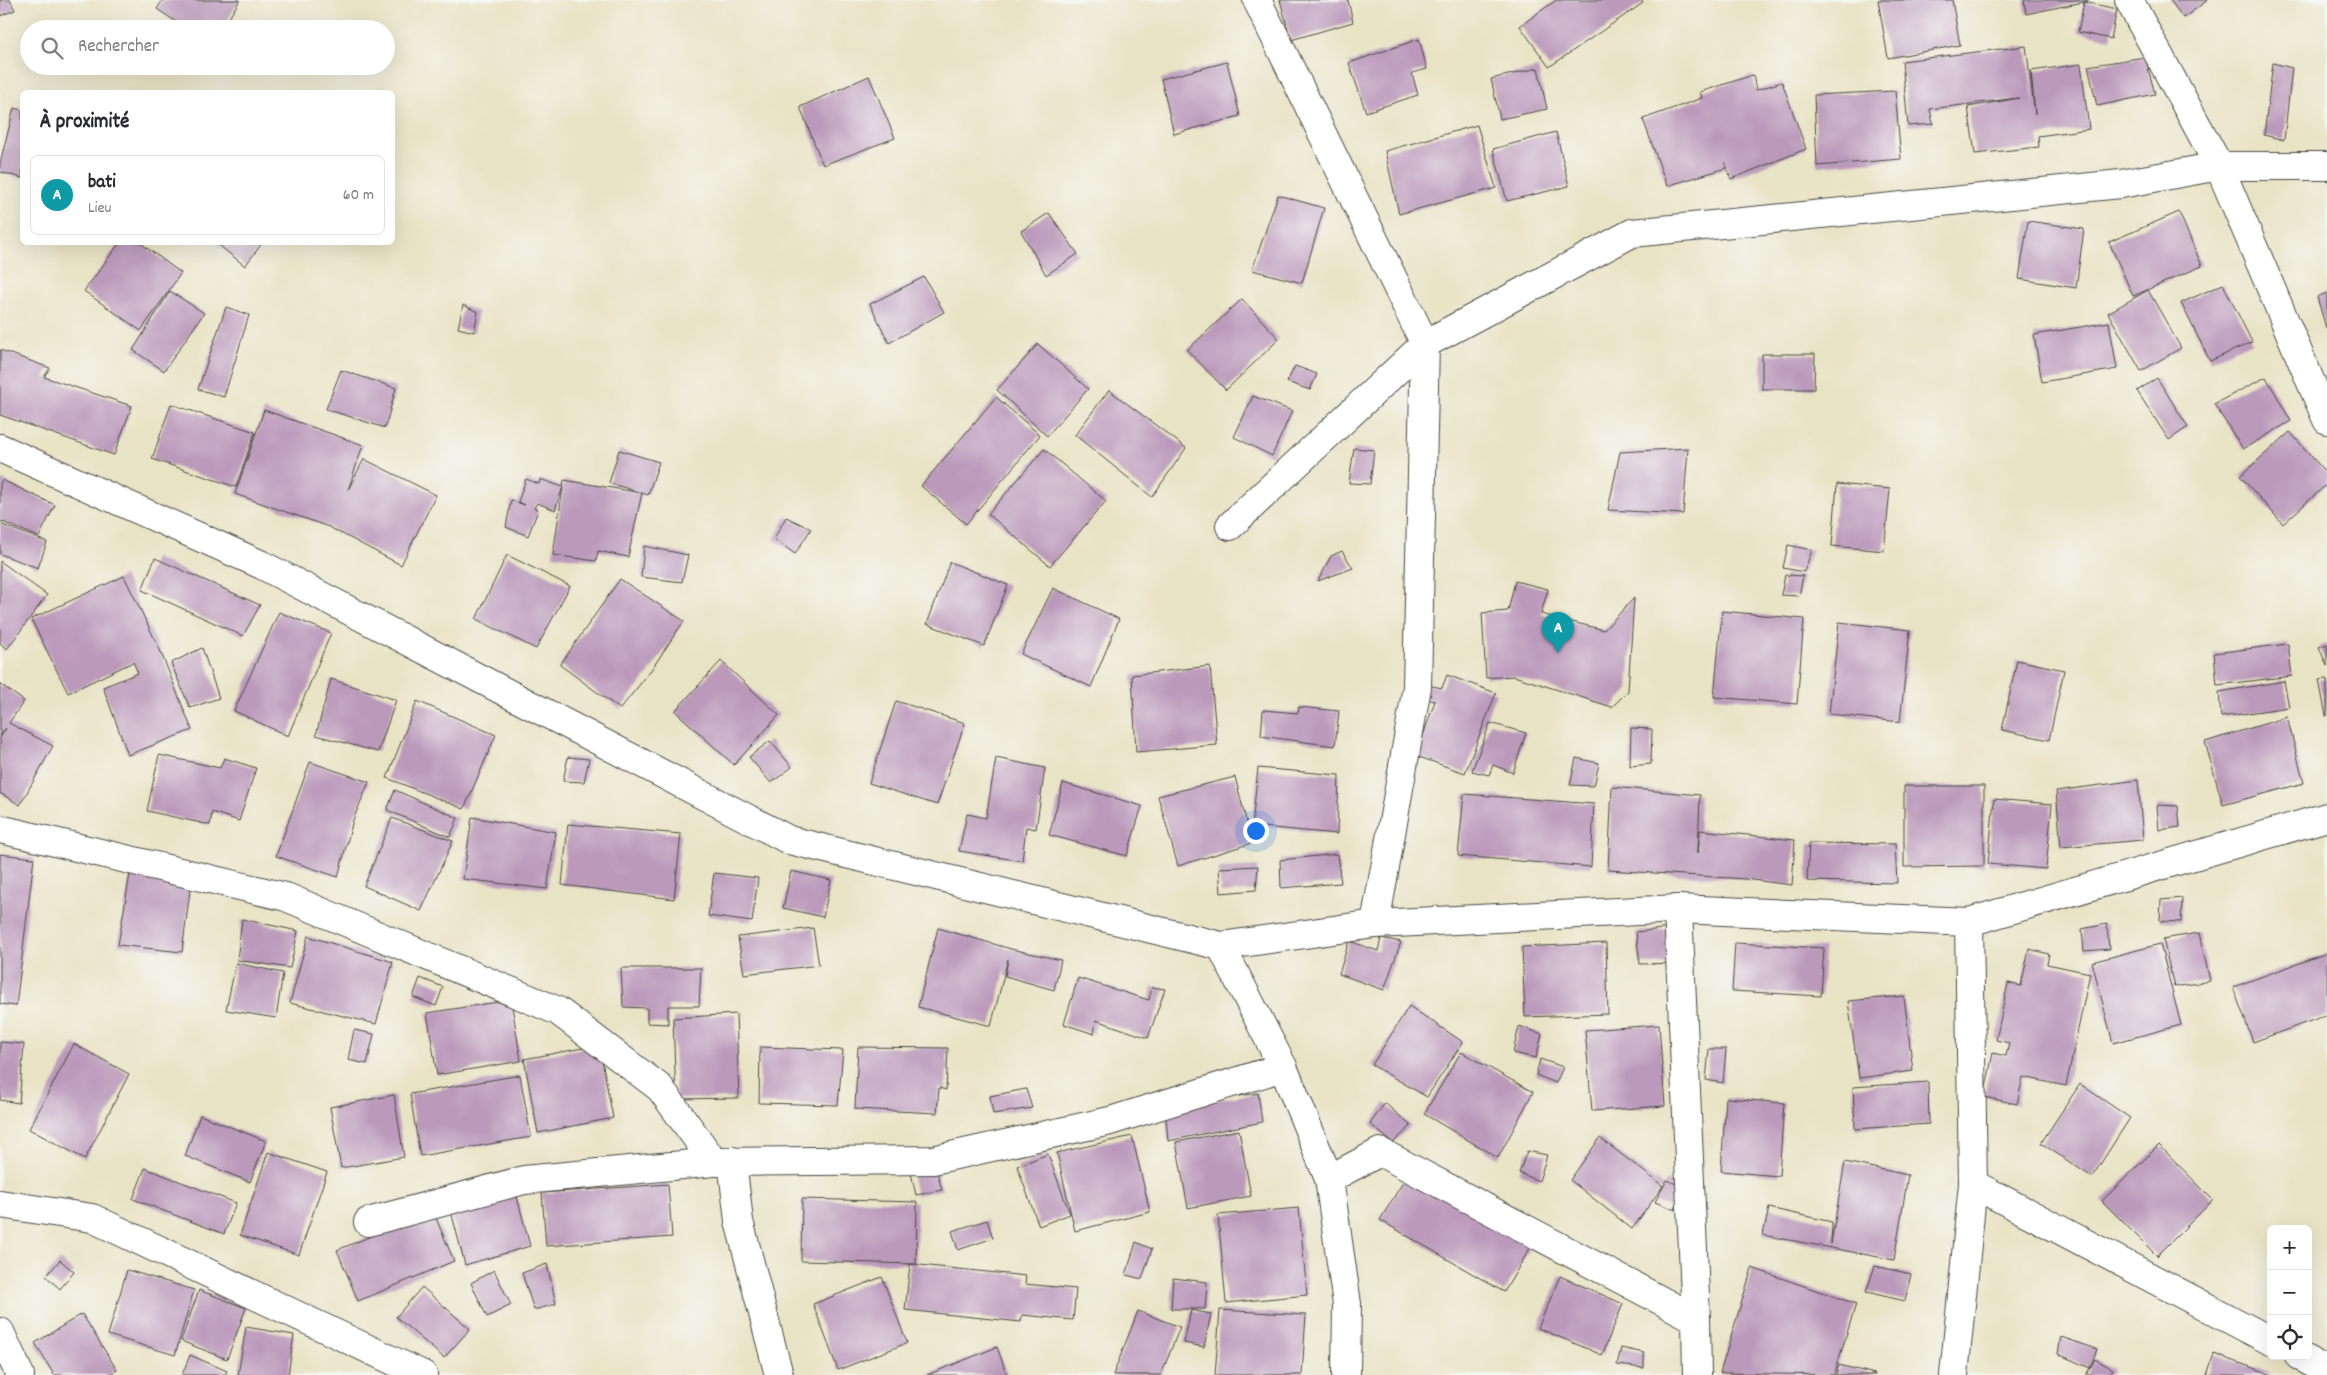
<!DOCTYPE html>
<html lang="fr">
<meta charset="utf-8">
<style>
body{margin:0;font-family:Dekko,sans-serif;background:#f2f2f3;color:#2b2b33}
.controls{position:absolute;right:15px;bottom:15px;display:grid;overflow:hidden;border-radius:8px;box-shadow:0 5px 20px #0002}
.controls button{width:45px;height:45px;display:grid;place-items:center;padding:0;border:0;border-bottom:1px solid #e1e1e2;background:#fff;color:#2b2b33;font:25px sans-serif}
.you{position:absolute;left:1255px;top:830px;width:18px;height:18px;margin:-12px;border:4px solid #fff;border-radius:50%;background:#1a73e8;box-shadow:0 0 0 8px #1a73e833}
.badge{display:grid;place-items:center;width:32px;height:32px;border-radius:50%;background:#0b8043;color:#fff;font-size:16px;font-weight:700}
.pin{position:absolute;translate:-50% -41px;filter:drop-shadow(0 1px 2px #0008)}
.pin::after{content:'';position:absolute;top:26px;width:18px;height:15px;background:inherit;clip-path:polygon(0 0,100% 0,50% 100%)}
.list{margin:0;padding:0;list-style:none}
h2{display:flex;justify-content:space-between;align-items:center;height:65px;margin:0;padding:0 20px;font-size:21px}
h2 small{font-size:16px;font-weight:400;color:#7c7c81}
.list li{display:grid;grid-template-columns:32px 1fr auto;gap:15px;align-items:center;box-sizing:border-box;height:80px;margin:0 10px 10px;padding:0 10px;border:1px solid #e1e1e2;border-radius:8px}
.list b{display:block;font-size:19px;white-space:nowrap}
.list p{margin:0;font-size:16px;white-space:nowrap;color:#7c7c81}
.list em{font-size:16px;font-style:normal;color:#7c7c81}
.icon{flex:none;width:28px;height:28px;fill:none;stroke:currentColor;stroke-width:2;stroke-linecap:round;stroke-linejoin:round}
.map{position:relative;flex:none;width:2327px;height:1375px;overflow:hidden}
.search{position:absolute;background:#fff;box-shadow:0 5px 20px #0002;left:20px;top:20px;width:375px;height:55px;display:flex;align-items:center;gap:12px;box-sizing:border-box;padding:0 18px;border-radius:28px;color:#7c7c81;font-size:19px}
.panel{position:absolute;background:#fff;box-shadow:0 5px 20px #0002;left:20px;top:90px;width:375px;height:155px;border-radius:8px}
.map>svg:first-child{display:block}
.building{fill:#b9b}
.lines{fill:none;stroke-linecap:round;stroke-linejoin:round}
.minor-casing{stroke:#484742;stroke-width:30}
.tertiary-casing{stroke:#484742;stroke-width:30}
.minor{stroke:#fff;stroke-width:28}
.tertiary{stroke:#fff;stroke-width:28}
</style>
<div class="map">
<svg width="2327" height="1375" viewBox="0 0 2327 1375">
<rect width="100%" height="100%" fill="#f6f6f2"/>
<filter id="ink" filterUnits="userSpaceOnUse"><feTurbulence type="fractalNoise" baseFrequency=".02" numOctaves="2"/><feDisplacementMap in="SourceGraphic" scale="10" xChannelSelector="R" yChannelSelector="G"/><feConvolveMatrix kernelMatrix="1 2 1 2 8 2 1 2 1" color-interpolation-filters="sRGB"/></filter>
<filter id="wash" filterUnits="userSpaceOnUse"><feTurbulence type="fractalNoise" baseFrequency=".0096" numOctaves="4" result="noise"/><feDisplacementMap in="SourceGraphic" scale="20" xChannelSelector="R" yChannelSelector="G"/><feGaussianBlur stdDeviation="1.12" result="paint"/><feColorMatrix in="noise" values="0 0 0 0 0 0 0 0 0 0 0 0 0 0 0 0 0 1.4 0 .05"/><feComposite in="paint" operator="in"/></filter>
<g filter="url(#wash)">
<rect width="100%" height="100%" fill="#e9e3c5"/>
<g id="blocks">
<path class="building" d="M0,0H10L15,10L0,16Z
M163,0H240L222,29H187L157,9Z
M1280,0H1348L1353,22L1291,40Z
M1556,0H1641L1643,3L1549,67L1520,26Z
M1878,0H1952L1960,45L1888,58Z
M2024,0H2088V1L2026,14Z
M2170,0H2208L2183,18Z
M2084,2L2117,9L2111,39L2078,32Z
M1419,39L1427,69L1412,73L1418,95L1366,112L1349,63Z
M2026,46L2035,114L2031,71L2081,64L2089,129L2038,136L2039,147L1975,154L1968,107L2019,98L1930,109L1933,124L1908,126L1902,61Z
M2145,57L2155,94L2097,106L2088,66Z
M1227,62L1240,116L1174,134L1161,79Z
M2273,63L2292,68L2284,140L2264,135Z
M1538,68L1547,109L1500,119L1491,79Z
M1753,75L1756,90L1782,82L1806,149L1731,179L1725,162L1726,168L1667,186L1643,119L1702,98L1700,92Z
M869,76L895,138L823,165L800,107Z
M1895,91L1901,159L1817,166L1814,95Z
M14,108L22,110V178L0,172V163Z
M1477,125L1496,188L1399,214L1385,151Z
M1556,132L1569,186L1507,201L1493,149Z
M1278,195L1324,208L1302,283L1252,270Z
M2179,212L2202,266L2133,296L2109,242Z
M1049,213L1078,254L1046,275L1021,231Z
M2028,221L2084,229L2076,288L2019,279Z
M120,242H139L181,273L141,331L84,291Z
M215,242H263L245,266Z
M924,277L944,312L889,343L870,304Z
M2223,284L2252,342L2210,361L2181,303Z
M2148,290L2181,348L2141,371L2108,313Z
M170,291L204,313L164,371L133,350Z
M2327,293V327L2326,328L2317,297Z
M1242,299L1279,339L1226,390L1187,350Z
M463,305L478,312L474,332L458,328Z
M226,307L249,315L224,397L198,389Z
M2109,322L2117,369L2042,382L2034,335Z
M1038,344L1088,389L1047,436L997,390Z
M0,350L50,368L44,377L132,406L114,455L0,415Z
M1762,354H1815L1814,389H1762Z
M1295,366L1317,374L1310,390L1287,382Z
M341,370L396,388L385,428L326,409Z
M2266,377L2291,421L2243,449L2214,404Z
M2157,378L2188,427L2169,440L2137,391Z
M1109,390L1186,448L1152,497L1075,435Z
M1253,396L1292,411L1272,456L1234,437Z
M996,397L1040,435L966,524L921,486Z
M171,404L255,432L236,487L152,459Z
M264,410L363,445L348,490L364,459L436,495L401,565L329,527L235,494Z
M2290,432L2327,474V484L2283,524L2240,476Z
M1354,448L1374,450L1370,484L1349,483Z
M1688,448L1683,514L1608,510L1620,452Z
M1044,449L1106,501L1050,566L988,514Z
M619,450L659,462L648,495L609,483Z
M526,479L539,484L540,479L563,487L555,510L537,503L534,508L538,510L528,536L506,527L511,500L525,505L518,502Z
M2,480L55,505L39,537L0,521V484Z
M564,480L642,493L628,557L598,551L596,561L553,555Z
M1837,484L1890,489L1884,551L1832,546Z
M786,517L811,529L795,554L774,539Z
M0,524L47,542L38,568L0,554Z
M1788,545L1812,550L1804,572L1783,568Z
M644,546L688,555L682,582L641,577Z
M1342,551L1353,568L1318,581L1331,556Z
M507,555L570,586L536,649L476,619Z
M155,558L260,605L243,636L142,590Z
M0,561L47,595L7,649L0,643Z
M950,562L1008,585L984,646L927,624Z
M1785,575L1803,576L1799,596L1781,595Z
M124,576L160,650L192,730L128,755L103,687L138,673L133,662L68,693L31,619Z
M620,579L684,621L649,673L620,709L560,665Z
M1515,581L1548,589L1541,614L1604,630L1634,598L1628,691L1612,707L1514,676L1486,678L1482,613L1508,611Z
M1053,588L1119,619L1091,687L1021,654Z
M1722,611L1804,619L1797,704L1714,697Z
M279,612L331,633L288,736L234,711Z
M1839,622L1910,630L1900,722L1829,714Z
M2288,644L2292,676L2217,685L2214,653Z
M2327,644V666L2319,647Z
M202,648L219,698L190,708L171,663Z
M2017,660L2064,670L2049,740L2002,730Z
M721,661L779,715L734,765L675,711Z
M1210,666L1217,745L1136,752L1132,675Z
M1447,675L1496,693L1465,773L1416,756L1435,701L1422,698L1428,685L1442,688Z
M331,679L396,700L378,752L316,735Z
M2327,679V716H2326L2319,680Z
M2284,681L2289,707L2221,717L2219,692Z
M0,684L24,701L9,723L53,746L20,805L0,793V738L6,728L0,736Z
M417,701L496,735L464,809L387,778Z
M896,701L965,723L937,805L869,783Z
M1299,707L1339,711L1335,746L1261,736L1263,710L1298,713Z
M2287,717L2304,783L2223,805L2205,742Z
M1490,723L1526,733L1513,773L1493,765L1489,775L1472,771Z
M1631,728L1652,729L1651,764L1630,766Z
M770,741L792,767L771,783L749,757Z
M159,755L220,768L224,758L256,768L239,821L212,812L210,825L147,811Z
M568,757L589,759L584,782L563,781Z
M996,758L1045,768L1036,829L1026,827L1022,861L959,851L967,814L986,818Z
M1576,758L1599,763L1594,786L1570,785Z
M310,762L369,782L353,820L338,877L276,856Z
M1258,768L1339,775L1337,834L1252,826Z
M1235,777L1252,843L1178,866L1158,796Z
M2138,780L2143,840L2061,847L2056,791Z
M1063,783L1142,806L1127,856L1049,835Z
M1904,786H1984V866L1904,867Z
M1612,787L1700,795L1698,853L1700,830L1795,840L1792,885L1745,879L1608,870Z
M395,790L458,818L450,837L387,810Z
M1464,794L1594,804L1591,867L1458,856Z
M1994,799L2052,804L2046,869L1988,864Z
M2157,805L2178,806L2180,827L2159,830Z
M472,817L556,832L547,889L463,879Z
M392,818L453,841L421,911L364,886Z
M568,824L681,834L674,899L562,885Z
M1809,843L1895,844L1897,883L1807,881Z
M0,854L34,858L16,1006L0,1004Z
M1337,854L1341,883L1281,888L1280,860Z
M1258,866L1256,890L1221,893L1219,868Z
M791,871L831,880L823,917L783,908Z
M714,873L758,878L752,922L708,916Z
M130,874L191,883L182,952L118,945Z
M2182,898L2181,922L2160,921L2161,900Z
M242,919L298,931L290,968L237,960Z
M2107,924L2109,949L2084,951L2082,929Z
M1679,927L1682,963L1640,964L1636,932Z
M813,928L819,965L744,974L738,937Z
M938,928L1011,949L1061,960L1054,990L1005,976L1008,959L991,1026L918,1007Z
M2199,933L2210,981L2174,987L2163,939Z
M308,936L393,962L376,1024L290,1003Z
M1381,938L1401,942L1384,990L1339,974L1349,941L1378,951Z
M1606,943L1608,1014L1525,1017L1522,947Z
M1735,943L1824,948L1821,996L1732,991Z
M2160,944L2181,1025L2113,1043L2092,962Z
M2029,949L2049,954L2047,964L2090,973L2066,1086L2023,1077L2017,1104L1984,1097L1993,1053L2006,1056L2009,1043L1996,1040L2008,983L2021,986Z
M2327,953V1015L2253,1042L2233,987Z
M236,963L283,973L276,1018L226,1010Z
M621,968H701L699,1006H668V1024L647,1023V1008L623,1007Z
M420,978L443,987L436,1006L413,997Z
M1078,978L1149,1000L1152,987L1165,989L1148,1038L1096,1020L1094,1034L1064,1024Z
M1904,996L1913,1071L1859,1078L1848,1001Z
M511,1000L521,1061L437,1075L427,1013Z
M1409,1006L1463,1042L1427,1097L1372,1065Z
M736,1014L739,1098L676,1099L673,1018Z
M1659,1025L1665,1106L1592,1111L1585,1030Z
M1519,1026L1542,1034L1536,1058L1513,1053Z
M354,1030L374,1034L367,1064L348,1060Z
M0,1042L24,1044L19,1103L0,1100Z
M74,1044L129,1074L85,1159L29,1129Z
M599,1045L613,1118L538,1133L524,1059Z
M760,1047L843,1050L838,1105L759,1103Z
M858,1047L948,1048L946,1090L939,1088L937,1113L855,1109Z
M1709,1049H1726L1723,1083L1706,1080Z
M1461,1052L1533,1092L1498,1158L1424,1114Z
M1540,1059L1563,1067L1556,1083L1536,1075Z
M520,1075L531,1137L420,1156L410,1094Z
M1928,1082L1929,1124L1855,1129L1853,1087Z
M2080,1084L2130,1118L2092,1177L2041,1143Z
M1026,1089L1032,1108L993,1114L990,1096Z
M1258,1093L1262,1122L1168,1141L1165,1108Z
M394,1095L404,1157L341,1168L330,1107Z
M1726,1098L1784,1103L1779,1176L1721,1171Z
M1385,1103L1411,1126L1393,1143L1370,1124Z
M200,1115L266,1141L250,1182L185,1156Z
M1239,1130L1251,1196L1188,1208L1176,1142Z
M1132,1136L1150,1212L1075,1231L1057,1153Z
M1600,1138L1663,1186L1632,1229L1570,1180Z
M2159,1145L2213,1200L2157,1256L2102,1201Z
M1527,1151L1547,1155L1539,1181L1519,1173Z
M268,1152L327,1172L299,1255L240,1235Z
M1048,1154L1070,1214L1039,1226L1017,1166Z
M1845,1162L1908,1175L1894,1260L1763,1235L1769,1208L1832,1222L1831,1244Z
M145,1168L236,1203L224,1234L133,1199Z
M936,1168L942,1190L916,1195L911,1173Z
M1408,1174L1532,1245L1504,1292L1380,1220Z
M1667,1180L1683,1187L1675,1210L1655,1202Z
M668,1184L672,1237L546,1246L542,1193Z
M516,1193L530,1246L465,1265L451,1211Z
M802,1199L917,1202L916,1264L801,1261Z
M1299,1208L1307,1295L1226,1303L1218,1215Z
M433,1211L454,1261L358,1301L337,1250Z
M987,1220L993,1238L958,1250L952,1231Z
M1136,1242L1152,1249L1142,1279L1126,1275Z
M60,1260L74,1272L60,1289L46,1276Z
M547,1264L556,1304L534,1310L522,1273Z
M910,1264L1026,1276L1025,1284L1076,1289L1073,1320L1022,1315L1021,1322L905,1310Z
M1875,1266L1911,1274L1905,1301L1866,1292Z
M1752,1268L1856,1304L1834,1375L1720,1373Z
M127,1270L194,1290L175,1355L108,1335Z
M494,1270L511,1305L487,1317L471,1283Z
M1560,1276L1623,1304L1602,1355L1538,1328Z
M882,1277L907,1343L838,1370L813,1304Z
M1173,1278L1207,1282L1205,1309H1171Z
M422,1287L470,1329L444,1358L396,1317Z
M199,1290L246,1308L227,1359L181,1341Z
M1191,1310L1211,1314L1204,1347L1184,1343Z
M1220,1310L1306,1315L1302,1375H1215Z
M1138,1311L1180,1327L1161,1375H1113Z
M82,1314L117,1370L109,1375H54L35,1343Z
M246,1327L294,1335L288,1375H238Z
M2061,1337L2097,1349L2090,1368L2095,1359L2113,1369L2110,1375H2086L2090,1368L2058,1354Z
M997,1347L1007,1375H927Z
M1621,1348L1644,1353V1368L1617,1365Z
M2214,1354L2273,1375H2207Z
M190,1355L227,1371L225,1375H182Z
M1839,1365L1875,1374V1375H1836Z"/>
</g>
</g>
<g filter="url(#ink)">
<use href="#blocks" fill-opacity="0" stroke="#484742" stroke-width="1"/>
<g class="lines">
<g class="minor-casing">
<path id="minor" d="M1257,0L1425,344L1417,687L1375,924
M2129,0L2219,166L2327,420
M1230,526L1425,344L1632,233L2121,184L2219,166H2327
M0,829L286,897L558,1011L660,1088L714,1162
M1678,909L1696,1319
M732,1161L739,1221L779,1375
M1329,1179L1380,1152L1696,1319L1697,1375
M1973,1184L2271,1341
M0,1204L92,1218L423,1375
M368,1222L524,1180L714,1162L933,1160L1110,1121L1283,1067
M0,1332L20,1375
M2299,1356L2327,1371"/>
</g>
<g class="tertiary-casing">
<path id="tertiary" d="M0,448L262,565L789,840L1221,946L1283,1067L1329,1179L1347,1304L1346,1375
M1221,946L1375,924L1678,909L1969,922L2327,817
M1954,1375L1973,1184L1969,922"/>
</g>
<use href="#minor" class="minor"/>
<use href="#tertiary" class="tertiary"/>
</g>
</g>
</svg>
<div class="controls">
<button>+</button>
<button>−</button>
<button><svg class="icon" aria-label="locate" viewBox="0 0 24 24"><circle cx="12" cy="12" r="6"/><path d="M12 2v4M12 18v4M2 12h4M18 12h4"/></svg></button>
</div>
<div class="you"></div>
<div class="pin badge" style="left:1558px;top:653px;background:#0f9aa8">A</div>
<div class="search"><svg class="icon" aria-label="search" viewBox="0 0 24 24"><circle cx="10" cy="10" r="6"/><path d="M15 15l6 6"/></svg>Rechercher</div>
<section class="panel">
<h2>À proximité<small></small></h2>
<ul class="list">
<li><span class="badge" style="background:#0f9aa8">A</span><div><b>bati</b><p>Lieu</p></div><em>60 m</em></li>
</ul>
</section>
</div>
